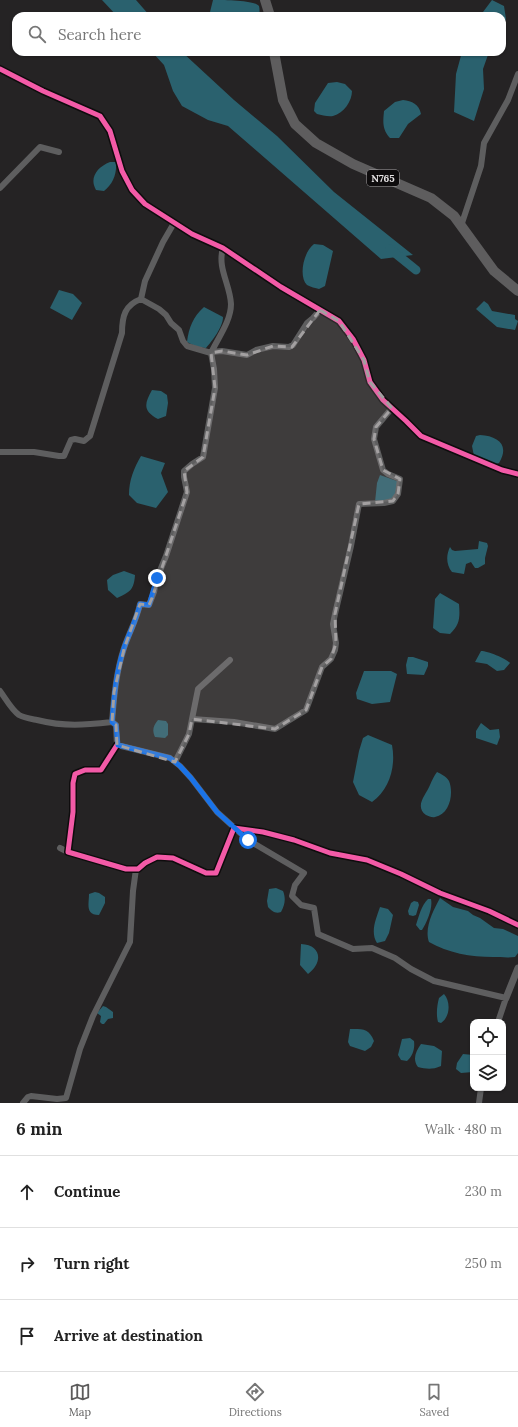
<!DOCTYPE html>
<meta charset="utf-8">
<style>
body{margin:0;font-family:Lora,serif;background:#f2f2f2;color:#222}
.controls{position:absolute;right:12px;bottom:12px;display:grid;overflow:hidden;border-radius:8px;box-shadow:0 1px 3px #0004}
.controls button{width:36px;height:36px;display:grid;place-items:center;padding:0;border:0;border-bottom:1px solid #e0e0e0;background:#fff;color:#222;font:20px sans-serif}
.stop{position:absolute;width:12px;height:12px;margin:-9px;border:3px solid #1a73e8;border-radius:50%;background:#fff}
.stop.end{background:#1a73e8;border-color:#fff;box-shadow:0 1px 4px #0008}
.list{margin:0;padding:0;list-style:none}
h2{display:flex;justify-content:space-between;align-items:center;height:52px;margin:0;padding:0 16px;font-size:17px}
h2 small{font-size:13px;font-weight:400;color:#767676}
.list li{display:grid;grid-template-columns:26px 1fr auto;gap:12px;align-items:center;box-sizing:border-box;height:72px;padding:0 16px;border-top:1px solid #e0e0e0}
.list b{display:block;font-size:15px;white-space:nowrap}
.list em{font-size:13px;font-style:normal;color:#767676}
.icon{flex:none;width:22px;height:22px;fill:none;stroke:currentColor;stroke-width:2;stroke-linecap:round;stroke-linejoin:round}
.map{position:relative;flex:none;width:518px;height:1103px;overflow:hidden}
.search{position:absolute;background:#fff;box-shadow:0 1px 3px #0004;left:12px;right:12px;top:12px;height:44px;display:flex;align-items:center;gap:10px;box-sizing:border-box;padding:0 14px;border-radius:12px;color:#767676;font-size:15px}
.sheet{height:268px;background:#fff}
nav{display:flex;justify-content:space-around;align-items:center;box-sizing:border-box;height:56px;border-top:1px solid #e0e0e0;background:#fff;font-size:11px;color:#767676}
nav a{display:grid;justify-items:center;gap:2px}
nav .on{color:#5c5b5b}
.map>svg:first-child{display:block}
.water{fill:#2a616e}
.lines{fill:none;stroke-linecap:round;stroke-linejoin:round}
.river{stroke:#2a616e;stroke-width:9}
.minor{stroke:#5e5e5f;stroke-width:6}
.tertiary{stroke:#5e5e5f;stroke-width:7}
.trunk{stroke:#5e5d5e;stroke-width:10}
.cycleway-casing{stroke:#0e0c0d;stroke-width:8}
.cycleway{stroke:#f35aa7;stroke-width:5}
.route{stroke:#1a73e8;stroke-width:5}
.marked{fill:#a3a0a1;fill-opacity:0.2;stroke:#a3a0a1;stroke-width:3;stroke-dasharray:8 5;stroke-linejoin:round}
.labels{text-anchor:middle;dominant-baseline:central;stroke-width:4;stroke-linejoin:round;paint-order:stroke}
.shield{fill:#0e0c0d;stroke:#a6a3a4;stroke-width:1}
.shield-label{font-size:10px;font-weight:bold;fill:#e7e4e5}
</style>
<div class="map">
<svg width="518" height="1103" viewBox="0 0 518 1103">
<rect width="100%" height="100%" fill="#252324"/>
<path class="water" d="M102,0H136L150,16H117Z
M213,0C223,0 254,0 259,6C260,9 259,13 260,16H209Z
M492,0L504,6L506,19L502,27V16H480Z
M152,52H182L234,100L277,136L334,192L413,255L381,259L228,126L208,120L182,106L173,91L164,65Z
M462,52H489L483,69L484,89L474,121L454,112L456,74Z
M337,82L345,84L352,91C352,101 344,113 333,116C328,117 322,115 317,114L314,111L315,103L328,83Z
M403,100C412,101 419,104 421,114L408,124L399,138H390C382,129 383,122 384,111L395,102Z
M110,162H116C117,174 113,184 104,191L96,190C89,178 97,167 110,162Z
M314,244L323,245L333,251L325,286L319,289C316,288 310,287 307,285C298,276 304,251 314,244Z
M59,290L73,294L82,303L72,320L50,308Z
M484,301L488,304L492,311L515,315V319L518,321L515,330L497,327L476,309Z
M204,307L223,317C223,327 212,341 206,348L197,347L187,342C189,327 193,317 204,307Z
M152,390L161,391L167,395L168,403L166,416L158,419C143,411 144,404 152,390Z
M480,435C498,436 510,445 499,463L496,464L474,456L472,446L476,436Z
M141,456L165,463L161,473L168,492L156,508L137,503L129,495C129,480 134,468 141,456Z
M380,475L397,481L398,484L394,497L386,502H375L377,483Z
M479,541L487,543L488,546L485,558V564L478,568H475L471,562L466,564L464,574L452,572C446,565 446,555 450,547L452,550L455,551L478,549Z
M124,571L135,575C134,590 130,592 117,598L108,590L107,580L113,575Z
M440,593L459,604C460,617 460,625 450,634L440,633L433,628L435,599Z
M481,651C488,651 505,658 510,663L504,670L497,671L487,664L475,662Z
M408,657H413L428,662V666L424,675L407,674L406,665Z
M364,671H391L397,674L390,702L372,704L357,699L356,693Z
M158,720L166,721L168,724V735L165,738L155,737C152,730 153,726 158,720Z
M481,723L490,730L499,729L500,737L497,745L476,738V731Z
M368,735L392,745C396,766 390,789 372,802L359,795L353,782L359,751L363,738Z
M437,772C441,774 446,776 449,781C454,793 450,814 435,817C432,818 429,816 426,815C414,806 426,795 430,785C432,780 434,776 437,772Z
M276,888L283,891C286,898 285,905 281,912C275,914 272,911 268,907L267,901L269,889Z
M95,892L99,893L105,897V903L99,915C85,915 89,904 89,894Z
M440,898L453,907L468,911L473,915L480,918L494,928L503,929L518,936V953L515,957C507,958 501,957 493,957C471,957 448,953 429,942C424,928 433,911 440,898Z
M428,899H431C433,908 427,922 422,930H420L416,925C419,916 421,906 428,899Z
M414,901L418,902L419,905L416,915L413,916L409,915L408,911L411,903Z
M380,907L388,909L393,915L389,933L385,941L377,943C370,932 376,919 380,907Z
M301,944C322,945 323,963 308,974L300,965Z
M444,994C451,1002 450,1017 441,1023L438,1022C436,1015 437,1005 439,998Z
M103,1006L106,1007L113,1012V1018L108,1019L104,1024H102L100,1022L101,1016L97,1013Z
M350,1029C362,1029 369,1028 374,1041L371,1047L365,1051L350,1046L348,1042Z
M410,1038L414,1041C415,1048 413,1056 407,1061L401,1060L398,1055L402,1039Z
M421,1044L434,1046L442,1051L441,1066C432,1070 426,1069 418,1067C412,1059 416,1051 421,1044Z
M463,1054L473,1055V1072L461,1073L456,1069L457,1063Z"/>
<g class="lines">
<path class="river" d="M390,249L416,270"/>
<path class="minor" d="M0,69L43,91L100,116L110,131L122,171L132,190L145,204L192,234L223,248L281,287L339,321L353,339L364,360L370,382L383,400L406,421L421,436L502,470L518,474
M0,188L40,147L59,152
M461,226L481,166L484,143L508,100L518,74
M141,299L159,309L166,315L171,323L179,330L183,341L187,346L211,353C218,338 231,321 231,304C230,284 217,268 223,248
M211,352L222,351L247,355L256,350L273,346L289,347L293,345L307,323L313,318L320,310
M0,452H34L59,456H64L71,440L75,439L84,441L90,436L122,333C122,316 125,305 141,299L145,281L163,242L174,223
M0,691C6,699 11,709 19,715C24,718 32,719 37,720C65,727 85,725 112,722C114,697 116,672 124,648C129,633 137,619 140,604L149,605L154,592L157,578L166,556L187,492L184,477V471L192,464L203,457L215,388L214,369L211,353
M192,719L234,722L275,729L306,710L322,667L331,659L335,650L336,643L333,624L335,614L351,546L359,504L384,503L393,501L398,494L400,479L388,474L383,470L374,439L376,427L392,408
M112,722L116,725L117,745L170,758L180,766L191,778L217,812L248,840L304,873L295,885L292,896L301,905L314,908L318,934L353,949L372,948L395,958L411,969L434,981L506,998L498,1022
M117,745L101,770H85L75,774L73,783V812L68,852L126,869H138L145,863L157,857L173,858L206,873H216L234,828L263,832L294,840L330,853L367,860L401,874L440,893L489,911L518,925
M175,762L189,734L198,689L230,660
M60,848L68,852
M23,1103L28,1097L31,1096L57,1099L66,1098L80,1049L93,1016L130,942L133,891L136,869
M479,1103L481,1088"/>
<path class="tertiary" d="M506,998L518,968"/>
<path class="trunk" d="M265,0L270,16
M274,52L283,100L295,124L316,143L353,164L431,198L454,216L494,271L518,291"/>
<g class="cycleway-casing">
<path id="cycleway" d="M0,69L43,91L100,116L110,131L122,171L132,190L145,204L192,234L223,248L281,287L339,321L353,339L364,360L370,382L383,400L406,421L421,436L502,470L518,474
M117,745L101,770H85L75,774L73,783V812L68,852L126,869H138L145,863L157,857L173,858L206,873H216L234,828L263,832L294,840L330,853L367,860L401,874L440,893L489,911L518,925"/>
</g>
<use href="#cycleway" class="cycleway"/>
</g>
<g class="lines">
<path class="route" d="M157,578L149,605L140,604C137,619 129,633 124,648C116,672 114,697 112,722L116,725L118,745L170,758L180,766L191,778L217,812L248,840"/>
</g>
<path class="marked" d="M320,310L339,321L364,360L370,382L392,408L376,427L374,439L383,470L400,479L398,494L393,501L359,504L335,614L336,643L331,659L322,667L306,710L275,729L192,719L189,734L175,762L117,745L116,725L112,722L114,692L124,649L140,604L149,605L152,598L187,492L184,471L203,457L215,388L211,353L222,351L247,355L273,346L292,347Z"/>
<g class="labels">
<rect class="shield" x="367" y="170" width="32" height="16" rx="3"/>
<g class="shield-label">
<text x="383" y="178">N765</text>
</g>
</g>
</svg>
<div class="controls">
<button><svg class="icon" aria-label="locate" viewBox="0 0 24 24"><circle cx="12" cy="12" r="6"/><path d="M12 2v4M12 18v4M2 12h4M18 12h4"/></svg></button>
<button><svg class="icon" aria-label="layers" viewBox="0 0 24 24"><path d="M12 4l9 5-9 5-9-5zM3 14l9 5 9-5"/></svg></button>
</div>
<div class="stop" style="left:248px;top:840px"></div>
<div class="stop end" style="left:157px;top:578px"></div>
<div class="search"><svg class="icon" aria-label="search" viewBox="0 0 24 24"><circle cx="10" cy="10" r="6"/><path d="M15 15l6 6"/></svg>Search here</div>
</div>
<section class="sheet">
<h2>6 min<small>Walk · 480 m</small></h2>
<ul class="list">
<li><svg class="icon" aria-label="ahead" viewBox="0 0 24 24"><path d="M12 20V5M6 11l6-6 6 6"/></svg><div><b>Continue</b></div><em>230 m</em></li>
<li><svg class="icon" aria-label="right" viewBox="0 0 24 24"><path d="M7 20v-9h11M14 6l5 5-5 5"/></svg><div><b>Turn right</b></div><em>250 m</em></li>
<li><svg class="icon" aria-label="arrive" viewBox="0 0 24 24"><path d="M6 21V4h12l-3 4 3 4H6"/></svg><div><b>Arrive at destination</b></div></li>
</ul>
</section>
<nav>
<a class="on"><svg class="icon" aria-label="map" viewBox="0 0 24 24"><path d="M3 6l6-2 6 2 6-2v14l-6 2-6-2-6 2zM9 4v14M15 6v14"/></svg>Map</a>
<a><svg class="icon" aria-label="directions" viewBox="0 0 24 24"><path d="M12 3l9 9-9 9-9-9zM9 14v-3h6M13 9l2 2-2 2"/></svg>Directions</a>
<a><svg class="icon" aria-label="saved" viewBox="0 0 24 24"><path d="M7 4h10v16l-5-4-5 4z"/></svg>Saved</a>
</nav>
